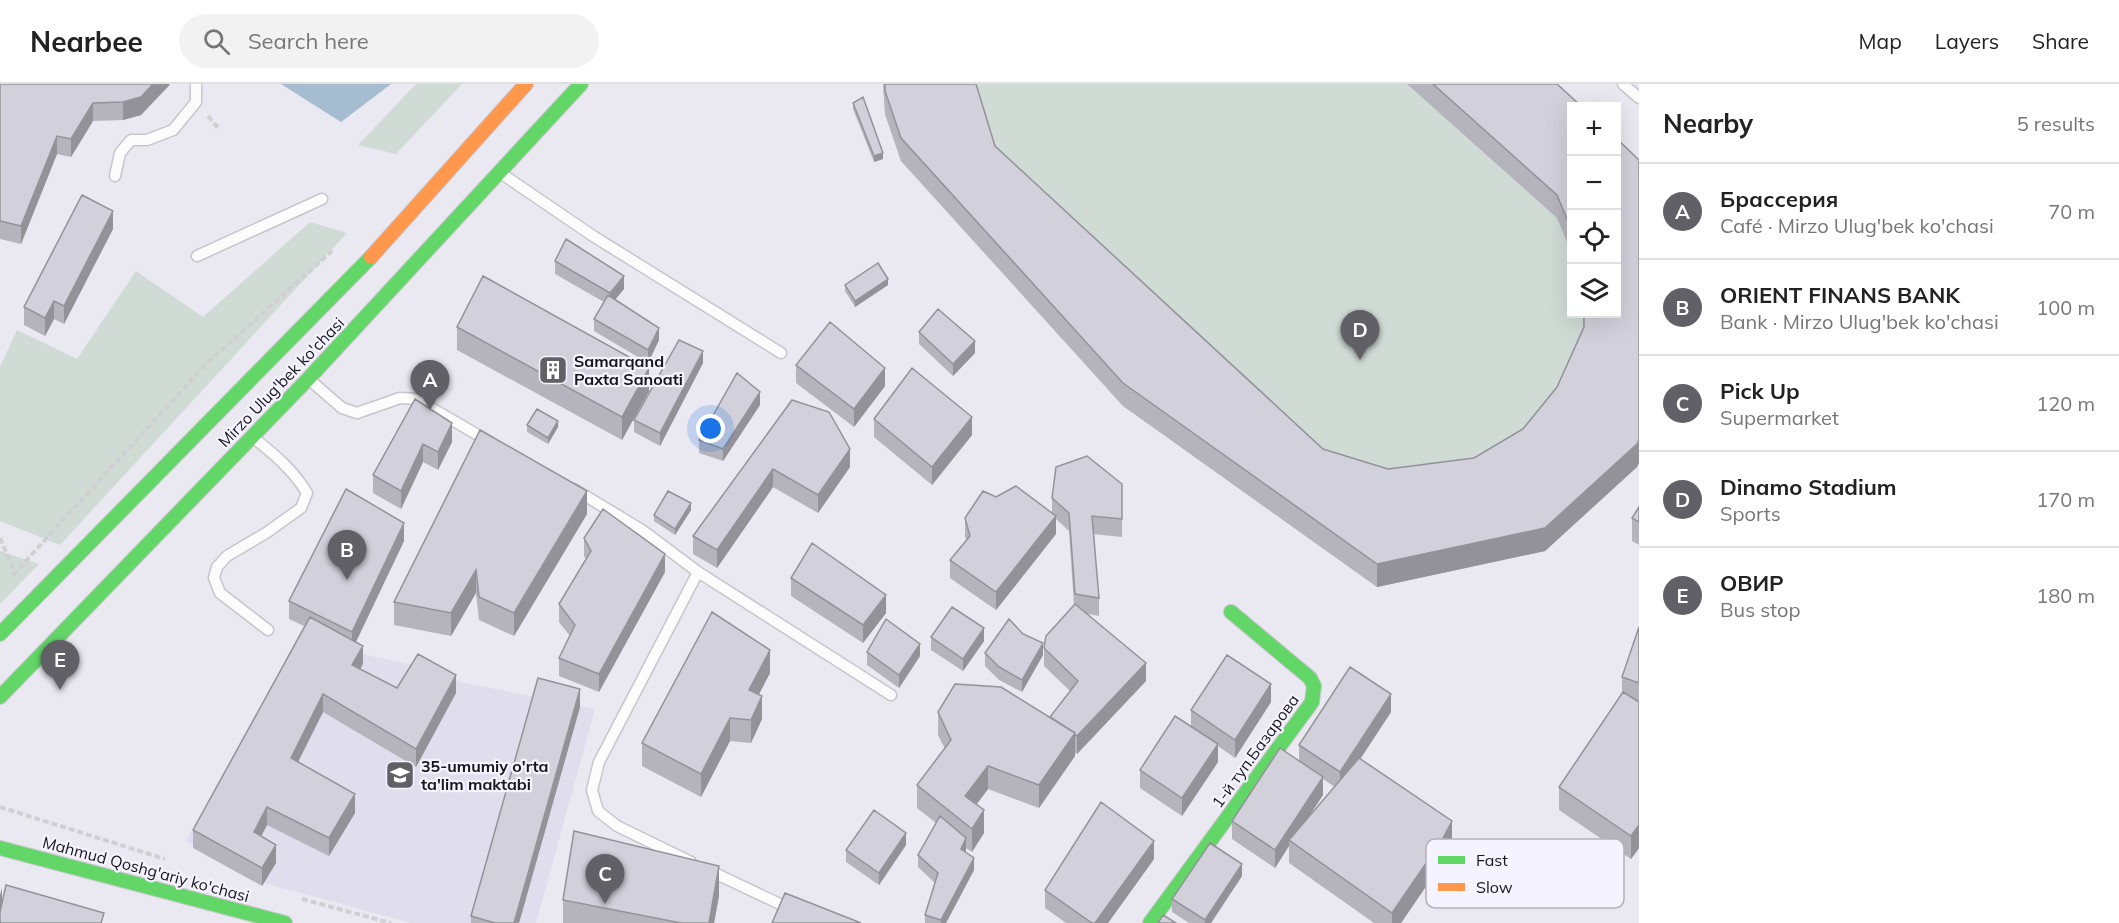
<!DOCTYPE html>
<meta charset="utf-8">
<style>
body{margin:0;font-family:Mulish,sans-serif;background:#f2f2f2;color:#222}
.controls{position:absolute;right:18px;top:18px;display:grid;overflow:hidden;border-radius:0px;box-shadow:0 6px 24px #0002}
.controls button{width:54px;height:54px;display:grid;place-items:center;padding:0;border:0;border-bottom:2px solid #e0e0e0;background:#fff;color:#222;font:30px sans-serif}
.you{position:absolute;left:711px;top:345px;width:21px;height:21px;margin:-15px;border:4px solid #fff;border-radius:50%;background:#1a73e8;box-shadow:0 0 0 9px #1a73e833}
.badge{display:grid;place-items:center;width:39px;height:39px;border-radius:50%;background:#616066;color:#fff;font-size:20px;font-weight:700}
.pin{position:absolute;translate:-50% -50px;filter:drop-shadow(0 2px 3px #0008)}
.pin::after{content:'';position:absolute;top:32px;width:21px;height:18px;background:inherit;clip-path:polygon(0 0,100% 0,50% 100%)}
.list{margin:0;padding:0;list-style:none}
h2{display:flex;justify-content:space-between;align-items:center;height:78px;margin:0;padding:0 24px;font-size:26px}
h2 small{font-size:20px;font-weight:400;color:#767676}
.list li{display:grid;grid-template-columns:39px 1fr auto;gap:18px;align-items:center;box-sizing:border-box;height:96px;padding:0 24px;border-top:2px solid #e0e0e0}
.list b{display:block;font-size:22px;white-space:nowrap}
.list p{margin:0;font-size:20px;white-space:nowrap;color:#767676}
.list em{font-size:20px;font-style:normal;color:#767676}
.icon{flex:none;width:33px;height:33px;fill:none;stroke:currentColor;stroke-width:2;stroke-linecap:round;stroke-linejoin:round}
.map{position:relative;flex:none;width:1639px;height:839px;overflow:hidden}
header{display:flex;align-items:center;gap:36px;box-sizing:border-box;height:84px;padding:0 30px;background:#fff;border-bottom:2px solid #e0e0e0}
header strong{font-size:28px}
nav{display:flex;gap:33px;margin-inline-start:auto;font-size:21px}
.search{width:420px;height:54px;background:#f2f2f2;display:flex;align-items:center;gap:15px;box-sizing:border-box;padding:0 21px;border-radius:33px;color:#767676;font-size:22px}
main{display:flex}
aside{flex:1;background:#fff}
.map>svg:first-child{display:block}
.built{fill:#e0dded}
.green{fill:#d0dbd6}
.water{fill:#a6bcd0}
.lines{fill:none;stroke-linecap:round;stroke-linejoin:round}
.lane-casing{stroke:#c7c6cc;stroke-width:13}
.fast-casing{stroke:#c7c6cc;stroke-width:16}
.slow-casing{stroke:#c7c6cc;stroke-width:16}
.path{stroke:#d0cfd2;stroke-width:4;stroke-dasharray:6 3;stroke-linecap:butt}
.lane{stroke:#fcfcfd;stroke-width:10}
.fast{stroke:#63d668;stroke-width:14}
.slow{stroke:#ff974d;stroke-width:14}
.wall{fill:#b5b3bb;fill-rule:evenodd}
.shaded-wall{fill:#939299}
.building{fill:#d2d0da;stroke:#939299;stroke-width:1.5}
.labels{text-anchor:middle;dominant-baseline:central;stroke-width:4.5;stroke-linejoin:round;paint-order:stroke}
.poi-label{font-size:16px;font-weight:bold;fill:#17161b;stroke:#f5f3ff;text-anchor:start}
.street-label{font-size:16px;fill:#17161b;stroke:#f5f3ff}
.key{fill:#f5f3ff;stroke:#b2b1bb;stroke-width:1.5}
.key-label{font-size:16px;fill:#17161b}
</style>
<header>
<strong>Nearbee</strong>
<div class="search"><svg class="icon" aria-label="search" viewBox="0 0 24 24"><circle cx="10" cy="10" r="6"/><path d="M15 15l6 6"/></svg>Search here</div>
<nav><a>Map</a><a>Layers</a><a>Share</a></nav>
</header>
<main>
<div class="map">
<svg width="1639" height="839" viewBox="0 0 1639 839">
<rect width="100%" height="100%" fill="#eae8f0"/>
<path class="built" d="M309,540L352,566L370,572L410,580L460,598L595,625L536,839H411L264,799L186,757Z"/>
<path class="green" d="M416,0H462L396,70L358,61Z
M883,0H1532L1571,36L1572,230H1616L1639,99V379L1545,467L1377,503L1123,322L901,77L885,30Z
M310,138L347,149L60,461L0,437V283L17,246L77,275L136,187L203,233Z
M0,467L39,480L0,520Z"/>
<path class="water" d="M281,0H391L341,38Z"/>
<g class="lines">
<g class="lane-casing">
<path id="lane" d="M1623,0L1639,14
M502,90L593,152L781,269
M115,92L120,69L131,56H147L173,46L196,18V0
M197,172L322,115
M311,297L342,324L357,329L400,314L416,315L490,358
M255,355C275,371 294,387 307,409L301,424L266,449L227,472L217,483L214,494L220,509L268,546
M574,405L642,446L698,488L891,611
M691,778L617,742L598,727L592,706L599,678L698,488
M708,786L784,822"/>
</g>
<g class="fast-casing">
<path id="fast" d="M0,550L371,173
M0,613L308,295L581,0
M0,764L285,839
M1150,839L1312,618L1314,602L1310,594L1231,528"/>
</g>
<g class="slow-casing">
<path id="slow" d="M371,173L526,0"/>
</g>
<path class="path" d="M208,32L219,45
M0,454L15,489
M13,491L205,281L332,167
M0,723L165,775
M302,815L391,839"/>
<use href="#lane" class="lane"/>
<use href="#fast" class="fast"/>
<use href="#slow" class="slow"/>
</g>
<path class="wall" d="M0,0L170,1L141,31L123,36L93,37L71,73L57,70L21,160L0,155Z
M883,0H976L995,62L1323,365L1388,385L1474,374L1523,345L1557,303L1584,244L1583,230H1617L1639,76V379L1637,383L1545,467L1377,503L1123,322L901,77L885,30Z
M1407,0H1557L1572,22V170L1557,134Z
M853,19L883,75L874,78L853,25Z
M113,145L64,240L54,235L45,252L24,241V223Z
M555,177L624,205L615,215L659,256L648,279L594,247V235L604,218L555,190Z
M845,201H888L855,223L845,207Z
M457,243L649,307L622,356L457,266Z
M919,248L975,269L953,292L919,260Z
M703,279L660,362L634,348V336Z
M796,281L885,302L854,343L796,299Z
M415,315L452,358L438,386L423,378L401,425L373,409V391Z
M792,316L850,383L818,429L773,403L717,484L693,470V452Z
M760,321L723,377L699,369V356Z
M874,335L972,351L932,401L874,353Z
M527,341L558,343L548,360L527,348Z
M1122,400V453L1093,450L1099,514V532L1088,530L1146,597L1077,670L1075,669V672L1039,724L988,705L977,720L984,749L972,768L966,764V768L974,786L946,839H925V831L935,799L918,783V771L936,739L917,724V701L945,665L938,651V628L1050,633L1070,607L1044,582V564L1074,521L1069,447L1056,435V450L996,526L950,494V476L966,456L965,452V434L996,413L1052,429V414Z
M1639,423V461L1632,457V434Z
M691,426L675,451L654,437V431Z
M587,430L514,552L479,536L476,509L451,552L394,541V518Z
M584,454L665,488L599,608L559,592V574L570,552L559,538V520L586,475L584,472Z
M404,457L356,558L363,580L360,585L397,604L456,609L416,683L323,628L298,678L355,729L329,772L267,741L261,753L276,779L262,802L193,764V746L304,542L289,535V517Z
M791,494L886,529L863,559L791,512Z
M1639,543V617L1634,615L1639,618V764L1631,775L1559,726V703L1622,610V593Z
M931,553L984,557L963,587L931,566Z
M867,568L920,572L899,604L867,581Z
M985,569L1043,571L1022,608L999,596L985,582Z
M770,589L759,610L762,635L751,659L730,657L701,713L642,682V659Z
M1271,618L1235,674L1218,662V678L1182,732L1140,704V686L1191,643V626Z
M580,623L519,839H471V832Z
M1391,628L1360,675L1452,760L1442,779L1401,839H1374L1289,779V762L1275,784L1232,755V737L1299,677V661ZM1323,695L1335,703L1308,734L1323,711Z
M906,761L879,801L846,778V766Z
M1154,775L1108,839H1066L1045,824V806Z
M1242,792L1211,839H1189L1172,828V815Z
M719,812L714,839H563V816Z"/>
<path class="shaded-wall" d="M153,0H170L141,31L123,36V18Z
M93,19V37L71,73V55Z
M57,52V70L21,160V142Z
M883,69V75L874,78V72Z
M113,127V145L64,240V222Z
M624,192V205L610,222V209Z
M888,195V201L855,223V217Z
M54,217V235L45,252V234Z
M659,244V256L648,279V266Z
M975,257V269L953,292V280Z
M703,267V279L660,362V349Z
M649,284V307L622,356V333Z
M885,284V302L854,343V325Z
M760,308V321L723,377V365Z
M972,333V351L932,401V383Z
M558,337V343L548,360V354Z
M452,339V358L438,386V368Z
M1639,356V379L1637,383L1545,467L1377,503V480Z
M423,360V378L401,425V407Z
M850,365V383L818,429V411Z
M773,385V403L717,484V466Z
M587,407V430L514,552V529Z
M691,419V426L675,451V445Z
M1056,432V450L996,526V508Z
M404,439V457L352,566V548Z
M665,470V488L599,608V590Z
M476,486V509L451,552V529Z
M886,511V529L863,559V541Z
M984,544V557L963,587V575Z
M1043,559V571L1022,608V596Z
M920,560V572L899,604V591Z
M363,562V580L352,599V581Z
M770,566V589L749,629V606Z
M1146,579V597L1077,670V652Z
M456,591V609L416,683V665Z
M1271,600V618L1235,674V656Z
M580,605V623L519,839H514Z
M323,610V628L291,692V674Z
M1391,610V628L1340,706V688Z
M762,612V635L751,659V636Z
M730,634V657L701,713V690Z
M1075,649V672L1039,724V701Z
M1218,660V678L1182,732V714Z
M988,682V705L965,735V712Z
M1323,693V711L1292,758L1289,756V762L1275,784V766Z
M355,710V729L329,772V754Z
M267,723V741L254,766V748Z
M984,726V749L972,768V745Z
M1452,737V760L1442,779L1401,839H1392V829Z
M1639,741V764L1631,775V752Z
M906,749V761L879,801V789Z
M966,754V767L961,778V765Z
M1154,757V775L1108,839H1095Z
M276,761V779L262,802V784Z
M974,774V786L946,839H941V836Z
M1242,780V792L1211,839H1205V836Z
M719,782V812L714,839H709Z
M2,804V827L0,834V811Z"/>
<path class="building" d="M0,0H153L141,13L123,18L93,19L71,55L57,52L21,142L0,137Z
M885,0H976L995,62L1323,365L1388,385L1474,374L1523,345L1557,303L1584,243V230H1617V55L1639,76V356L1637,360L1545,444L1377,480L1123,299L901,54L885,7Z
M1433,0H1557L1581,22H1572V147L1557,111Z
M863,13L883,69L874,72L853,19Z
M82,111L113,127L64,222L54,217L45,234L24,223Z
M566,155L624,192L610,209L555,177Z
M878,179L888,195L855,217L845,201Z
M483,192L649,284L622,333L457,243Z
M608,211L659,244L648,266L594,235Z
M938,225L975,257L953,280L919,248Z
M830,238L885,284L854,325L796,281Z
M679,256L703,267L660,349L634,336Z
M912,284L972,333L932,383L874,335Z
M737,289L760,308L723,365L699,356Z
M415,315L452,339L438,368L423,360L401,407L373,391Z
M792,316L829,328L850,365L818,411L773,385L717,466L693,452Z
M537,325L558,337L548,354L527,341Z
M480,346L587,407L514,529L479,513L476,486L451,529L394,518Z
M1087,372L1122,400V435L1092,432L1099,514L1075,510L1069,429L1052,414L1056,383Z
M1016,402L1056,432L996,508L950,476L970,452L965,434L983,407L996,413Z
M346,405L404,439L352,548L289,517Z
M668,407L691,419L675,445L654,431Z
M1639,423V438L1632,434Z
M603,425L665,470L599,590L559,574L575,541L559,520L591,467L584,454Z
M812,459L886,511L863,541L791,494Z
M1075,520L1146,579L1077,652L1075,651V649L1050,633L1078,597L1044,564L1046,552Z
M952,523L984,544L963,575L931,553Z
M712,528L770,566L749,606L762,612L751,636L730,634L701,690L642,659Z
M310,533L363,562L352,581L397,604L418,570L456,591L416,665L323,610L291,674L355,710L329,754L267,723L254,748L276,761L262,784L193,746Z
M886,535L920,560L899,591L867,568Z
M1009,535L1023,550L1043,559L1022,596L999,583L985,569Z
M1639,543V599L1622,593Z
M1227,571L1271,600L1235,656L1191,626Z
M1350,583L1391,610L1340,688L1299,661Z
M538,594L580,605L514,839H495L471,832Z
M955,600L1001,603L1075,649L1039,701L988,682L965,712L984,726L972,745L917,701L951,656L938,628Z
M1623,608L1639,618V741L1631,752L1559,703Z
M1175,632L1218,660L1182,714L1140,686Z
M1280,664L1323,693L1275,766L1232,737Z
M1359,674L1452,737L1442,756L1392,829L1289,756Z
M1101,718L1154,757L1095,839H1092L1045,806Z
M874,726L906,749L879,789L846,766Z
M940,732L966,754L961,765L974,774L941,836L925,831L938,789L918,771Z
M574,747L719,782L709,839H681L563,816Z
M1210,759L1242,780L1205,836L1172,815Z
M6,801L104,829L101,839H0V828Z
M785,809L861,839H772Z
M1163,831L1176,839H1158Z"/>
<defs>
<g id="building-square" transform="scale(1.5)"><rect x="-9" y="-9" width="18" height="18" rx="4" fill="#616066" stroke="#f5f3ff"/><path d="M-4-6H4V6H1V3H-1V6H-4ZM-2.5-4.3h1.7v1.8h-1.7ZM.8-4.3h1.7v1.8H.8ZM-2.5-1h1.7V.8h-1.7ZM.8-1h1.7V.8H.8Z" fill="#fff"/></g>
<g id="school-square" transform="scale(1.5)"><rect x="-9" y="-9" width="18" height="18" rx="4" fill="#616066" stroke="#f5f3ff"/><path d="M0-5L7-2L0 1L-7-2ZM-4 1L0 2.5L4 1V4Q0 6-4 4Z" fill="#fff"/></g>
</defs>
<g fill-rule="evenodd">
<use href="#building-square" x="553" y="286"/>
<use href="#school-square" x="400" y="691"/>
</g>
<g class="labels">
<g class="poi-label">
<text x="574" y="277">Samarqand<tspan x="574" dy="18">Paxta Sanoati</tspan></text>
<text x="421" y="682">35-umumiy o'rta<tspan x="421" dy="18">ta'lim maktabi</tspan></text>
</g>
<g class="street-label">
<text transform="translate(281 298) rotate(-46)">Mirzo Ulug'bek ko'chasi</text>
<text transform="translate(1255 667) rotate(-54)">1-й туп.Базарова</text>
<text transform="translate(146 785) rotate(15)">Mahmud Qoshg'ariy ko'chasi</text>
</g>
</g>
<rect x="1426" y="755" width="198" height="69" rx="9" class="key"/>
<rect x="1438" y="772" width="27" height="8" fill="#63d668"/>
<rect x="1438" y="799" width="27" height="8" fill="#ff974d"/>
<g class="key-label">
<text x="1476" y="782">Fast</text>
<text x="1476" y="809">Slow</text>
</g>
</svg>
<div class="controls">
<button>+</button>
<button>−</button>
<button><svg class="icon" aria-label="locate" viewBox="0 0 24 24"><circle cx="12" cy="12" r="6"/><path d="M12 2v4M12 18v4M2 12h4M18 12h4"/></svg></button>
<button><svg class="icon" aria-label="layers" viewBox="0 0 24 24"><path d="M12 4l9 5-9 5-9-5zM3 14l9 5 9-5"/></svg></button>
</div>
<div class="you"></div>
<div class="pin badge" style="left:430px;top:326px">A</div>
<div class="pin badge" style="left:347px;top:496px">B</div>
<div class="pin badge" style="left:605px;top:820px">C</div>
<div class="pin badge" style="left:1360px;top:276px">D</div>
<div class="pin badge" style="left:60px;top:606px">E</div>
</div>
<aside>
<h2>Nearby<small>5 results</small></h2>
<ul class="list">
<li><span class="badge">A</span><div><b>Брассерия</b><p>Café · Mirzo Ulug'bek ko'chasi</p></div><em>70 m</em></li>
<li><span class="badge">B</span><div><b>ORIENT FINANS BANK</b><p>Bank · Mirzo Ulug'bek ko'chasi</p></div><em>100 m</em></li>
<li><span class="badge">C</span><div><b>Pick Up</b><p>Supermarket</p></div><em>120 m</em></li>
<li><span class="badge">D</span><div><b>Dinamo Stadium</b><p>Sports</p></div><em>170 m</em></li>
<li><span class="badge">E</span><div><b>ОВИР</b><p>Bus stop</p></div><em>180 m</em></li>
</ul>
</aside>
</main>
